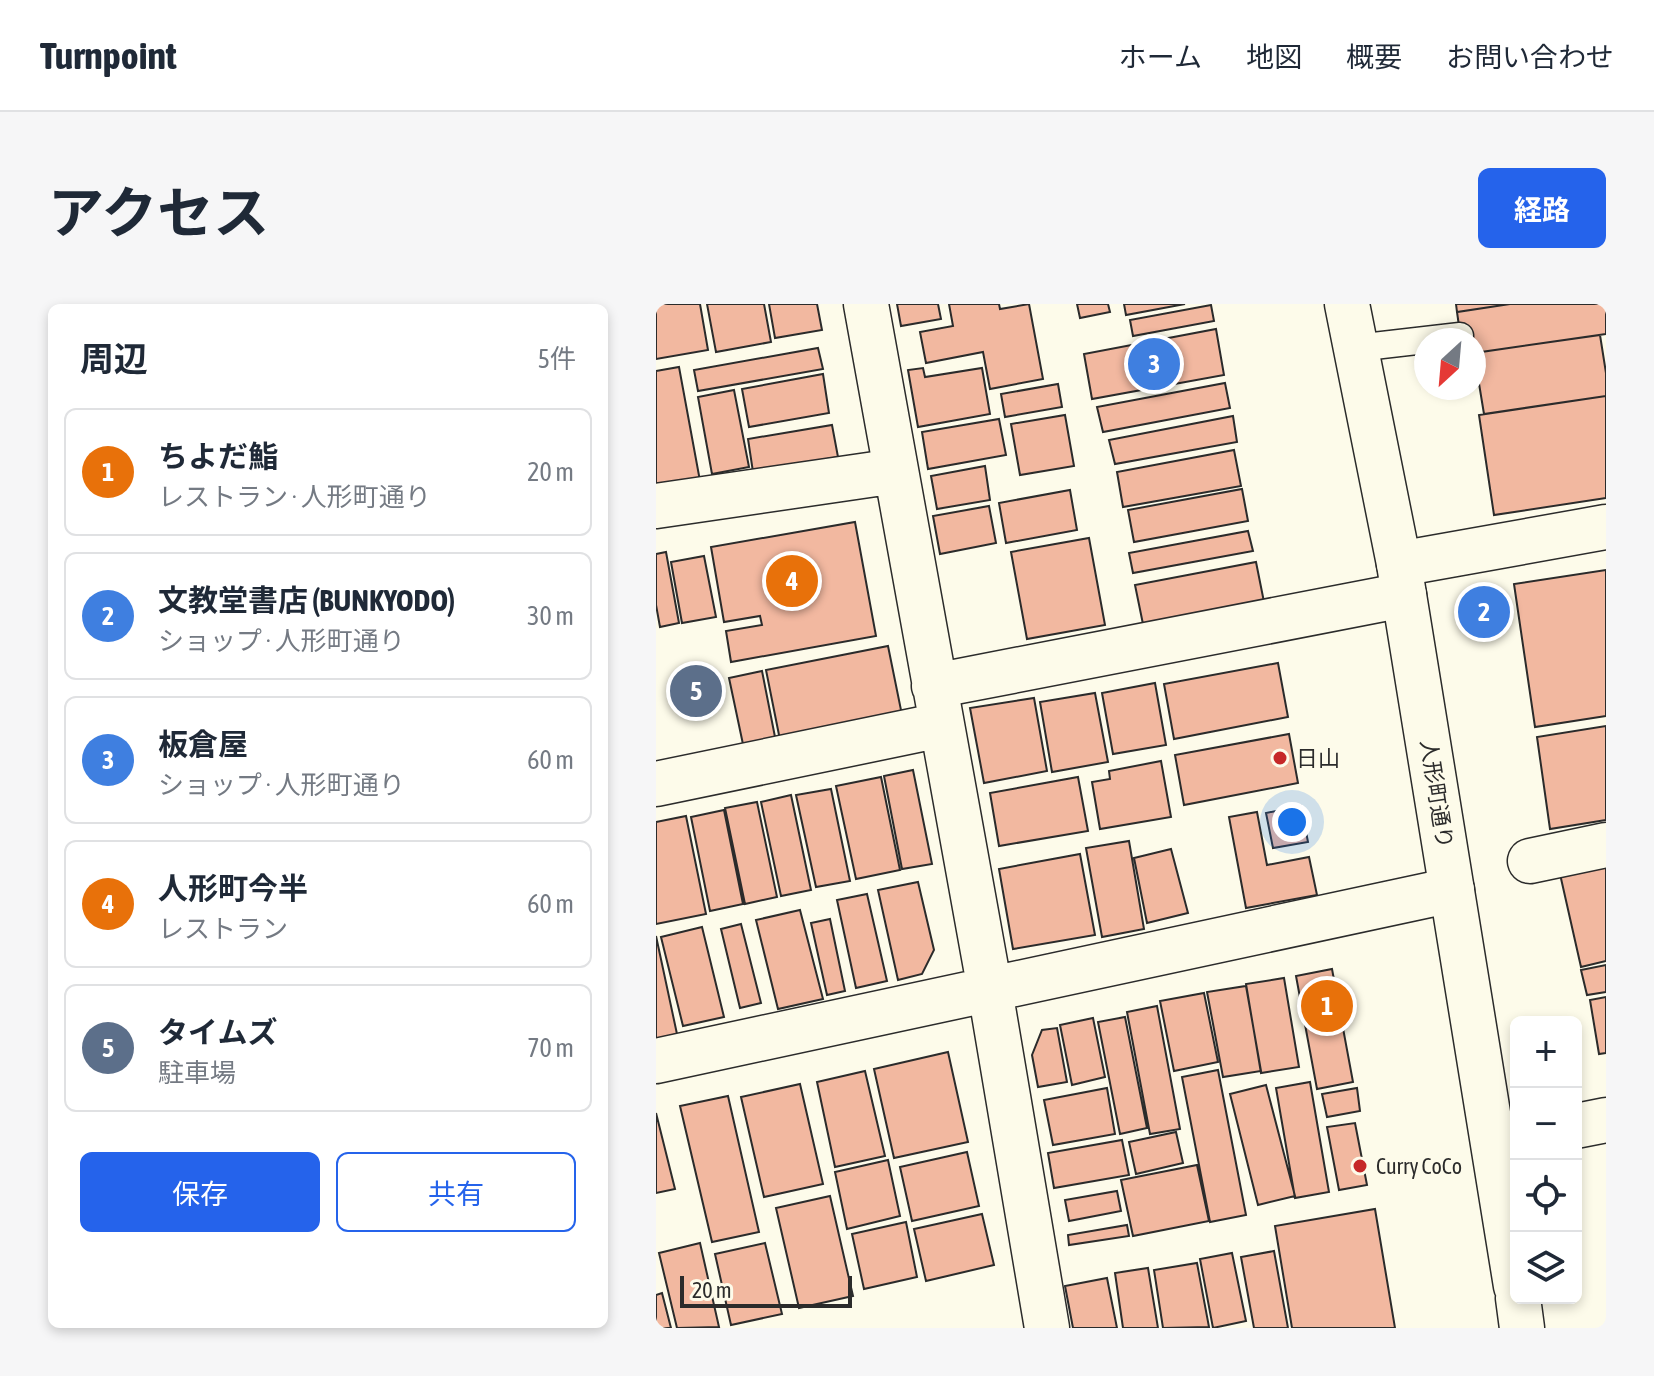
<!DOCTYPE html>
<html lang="ja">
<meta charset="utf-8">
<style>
body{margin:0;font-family:"Asap Condensed","Noto Sans JP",sans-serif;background:#f6f6f7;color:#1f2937}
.controls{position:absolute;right:24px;bottom:24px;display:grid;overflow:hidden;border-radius:12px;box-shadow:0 4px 12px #0003}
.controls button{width:72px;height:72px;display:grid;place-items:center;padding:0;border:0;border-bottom:2px solid #e0e1e3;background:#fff;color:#1f2937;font:40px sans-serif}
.compass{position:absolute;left:758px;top:24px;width:72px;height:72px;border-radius:50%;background:#fff;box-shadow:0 4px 12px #0003;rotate:206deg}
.scale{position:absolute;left:24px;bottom:20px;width:172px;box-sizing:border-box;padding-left:8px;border:4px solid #2b2b2b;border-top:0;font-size:22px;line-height:28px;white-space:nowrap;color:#2b2b2b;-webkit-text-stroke:6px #fdfbea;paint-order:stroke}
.you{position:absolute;left:636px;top:518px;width:28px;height:28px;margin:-20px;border:6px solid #fff;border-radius:50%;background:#1a73e8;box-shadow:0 0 0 12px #1a73e833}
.badge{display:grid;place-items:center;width:52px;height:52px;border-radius:50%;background:#2563eb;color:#fff;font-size:26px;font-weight:700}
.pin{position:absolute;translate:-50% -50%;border:4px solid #fff;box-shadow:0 2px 8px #0006}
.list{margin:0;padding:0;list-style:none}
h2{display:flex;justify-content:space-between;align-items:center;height:104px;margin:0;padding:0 32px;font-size:34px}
h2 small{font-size:26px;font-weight:400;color:#747a83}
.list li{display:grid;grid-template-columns:52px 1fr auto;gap:24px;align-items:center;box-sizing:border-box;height:128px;margin:0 16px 16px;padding:0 16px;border:2px solid #e0e1e3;border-radius:12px}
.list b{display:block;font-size:30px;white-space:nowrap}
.list p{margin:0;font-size:26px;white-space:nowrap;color:#747a83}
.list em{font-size:26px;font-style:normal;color:#747a83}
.actions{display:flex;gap:16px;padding:24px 32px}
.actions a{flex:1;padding:18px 0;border:2px solid #2563eb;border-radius:12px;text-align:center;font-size:28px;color:#2563eb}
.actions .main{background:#2563eb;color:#fff}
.icon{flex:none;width:44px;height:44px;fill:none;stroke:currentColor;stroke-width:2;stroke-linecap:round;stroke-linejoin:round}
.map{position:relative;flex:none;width:950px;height:1024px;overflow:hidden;border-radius:12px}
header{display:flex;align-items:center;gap:48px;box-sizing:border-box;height:112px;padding:0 40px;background:#fff;border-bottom:2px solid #e0e1e3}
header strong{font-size:38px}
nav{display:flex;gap:44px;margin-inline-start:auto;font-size:28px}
.intro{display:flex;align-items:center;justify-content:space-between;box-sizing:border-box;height:192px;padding:0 48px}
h1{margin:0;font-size:56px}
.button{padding:20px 36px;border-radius:12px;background:#2563eb;color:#fff;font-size:28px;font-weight:700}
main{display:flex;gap:48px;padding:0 48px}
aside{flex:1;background:#fff;border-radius:12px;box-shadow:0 4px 12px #0003}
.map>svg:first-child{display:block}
.building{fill:#f2b8a0;stroke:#2b2b2b;stroke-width:2}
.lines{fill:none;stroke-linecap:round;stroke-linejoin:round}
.lane-casing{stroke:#2b2b2b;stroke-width:29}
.street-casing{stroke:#2b2b2b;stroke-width:47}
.secondary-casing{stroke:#2b2b2b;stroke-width:47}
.lane{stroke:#fdfbea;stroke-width:26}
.street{stroke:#fdfbea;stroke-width:44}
.secondary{stroke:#fdfbea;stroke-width:44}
.poi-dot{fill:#c62828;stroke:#fdfbea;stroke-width:3}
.labels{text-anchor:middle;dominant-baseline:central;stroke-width:6;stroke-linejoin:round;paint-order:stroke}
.poi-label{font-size:22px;fill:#2b2b2b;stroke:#fdfbea;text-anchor:start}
.street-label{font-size:22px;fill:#2b2b2b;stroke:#fdfbea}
</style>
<header>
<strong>Turnpoint</strong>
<nav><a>ホーム</a><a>地図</a><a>概要</a><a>お問い合わせ</a></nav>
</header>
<div class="intro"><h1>アクセス</h1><a class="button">経路</a></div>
<main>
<aside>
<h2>周辺<small>5件</small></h2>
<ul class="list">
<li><span class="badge" style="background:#e8710a">1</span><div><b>ちよだ鮨</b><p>レストラン · 人形町通り</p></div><em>20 m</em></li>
<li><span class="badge" style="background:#3f7fe0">2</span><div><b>文教堂書店 (BUNKYODO)</b><p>ショップ · 人形町通り</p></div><em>30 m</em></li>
<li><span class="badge" style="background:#3f7fe0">3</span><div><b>板倉屋</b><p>ショップ · 人形町通り</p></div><em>60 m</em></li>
<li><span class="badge" style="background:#e8710a">4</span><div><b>人形町今半</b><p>レストラン</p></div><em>60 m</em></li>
<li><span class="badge" style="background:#5c6f8a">5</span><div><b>タイムズ</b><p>駐車場</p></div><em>70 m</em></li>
</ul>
<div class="actions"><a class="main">保存</a><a>共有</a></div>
</aside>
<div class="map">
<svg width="950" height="1024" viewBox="0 0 950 1024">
<rect width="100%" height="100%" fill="#fdfbea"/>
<path class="building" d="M0,0H44L52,46L0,55Z
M51,0H108L115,38L60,48Z
M113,0H161L166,26L119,34Z
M241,0H282L285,15L245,22Z
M293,0H343L344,5L373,0L387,75L334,85L327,48L270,59L264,28L297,22Z
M421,0H452L454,8L424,14Z
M468,0H529L470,11Z
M800,0H854L801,8Z
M854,0H950V30L818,49V36H805L801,8Z
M555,1L558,17L477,32L474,16Z
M560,25L568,71L436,95L428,50Z
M944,31L950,69V92L828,110L818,49Z
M162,44L167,65L42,87L38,66Z
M23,63L44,177L0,184V67Z
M267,64L269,73L326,64L334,110L262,123L252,66Z
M167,70L173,109L93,123L86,85Z
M569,79L574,104L447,128L441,103Z
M402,80L406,103L349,113L345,90Z
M78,86L93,163L56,170L42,93Z
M950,92V194L838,211L823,111Z
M409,111L418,162L364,171L355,120Z
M577,112L581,138L459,160L453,136Z
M343,115L350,151L272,165L266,128Z
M176,121L182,153L97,168L92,135Z
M578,146L585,182L467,203L461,168Z
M329,162L334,196L281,205L275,172Z
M586,185L592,217L478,238L472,206Z
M414,186L421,226L350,239L343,199Z
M333,202L340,239L284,250L277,212Z
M199,218L220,332L75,358L70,327L106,321L104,312L68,318L55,243Z
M592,227L597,247L477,269L473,249Z
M433,234L449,321L371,335L355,248Z
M10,248L23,319L4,323L0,301V250Z
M48,252L60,313L26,319L15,258Z
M600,258L609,303L488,325L479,281Z
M950,266V412L879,423L858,280Z
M232,342L246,411L124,436L110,366Z
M622,359L632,413L518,435L508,380Z
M106,367L120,438L88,445L73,374Z
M499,379L510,441L457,450L446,389Z
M439,389L452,458L396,468L384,398Z
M378,394L391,467L328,479L314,404Z
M950,422V516L894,525L881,433Z
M633,430L642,479L528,501L519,451Z
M505,457L515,513L444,525L436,478L454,475L453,467Z
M257,466L276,560L246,565L228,472Z
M225,473L244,566L200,575L180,482Z
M422,473L432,527L343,542L334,489Z
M175,485L194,577L160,583L140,491Z
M135,491L155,586L125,592L105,498Z
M101,498L121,593L89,600L69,504Z
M645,502L652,538L617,544L610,509Z
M68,506L87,600L54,607L35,513Z
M601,508L611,561L653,553L661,591L590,604L573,513Z
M30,512L50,610L0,620V518Z
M473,537L488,625L446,633L430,544Z
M515,545L532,609L491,619L478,554Z
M424,550L439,631L357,645L343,565Z
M950,560V657L925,663L904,570Z
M262,578L278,646L266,670L242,676L222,586Z
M211,590L231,677L200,684L181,596Z
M144,606L167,695L122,705L100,616Z
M174,615L189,687L171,691L155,619Z
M85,620L105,699L84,704L65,625Z
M46,623L68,713L27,722L5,633Z
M0,632L21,730L0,735Z
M950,661V688L931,691L925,666Z
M676,665L697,778L661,785L640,672Z
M628,674L643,763L605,769L590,680Z
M590,682L605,767L567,773L551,688Z
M548,689L562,758L518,767L504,697Z
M950,693V749L943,750L934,696Z
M501,702L524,825L494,830L471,708Z
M469,713L491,824L464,830L442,718Z
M437,714L449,773L416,781L404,721Z
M401,724L411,778L382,783L376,751L386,726Z
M292,748L312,838L238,854L218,765Z
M562,766L590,911L554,918L526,773Z
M209,767L229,852L179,863L161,778Z
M654,778L673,888L639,894L620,784Z
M144,780L167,880L108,893L85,793Z
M610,781L639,892L602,901L574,790Z
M451,784L459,830L397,841L388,796Z
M701,784L704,807L671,813L666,790Z
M72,792L103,928L56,938L24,802Z
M0,809L19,885L0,889Z
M699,819L711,881L683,886L671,823Z
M520,828L527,859L480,870L473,838Z
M466,836L473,871L398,884L392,849Z
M311,848L323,902L256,917L244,863Z
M232,856L244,912L191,925L179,868Z
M541,861L553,917L477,932L465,876Z
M461,887L465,907L413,917L409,896Z
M174,892L197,992L143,1004L120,904Z
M719,905L739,1024H636L619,922Z
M326,910L338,961L270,977L258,925Z
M250,918L261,973L208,985L196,930Z
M471,921L473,932L413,941L412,931Z
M44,939L63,1023L21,1024L3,949Z
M109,939L126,1010L75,1021L59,950Z
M618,947L632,1024H598L585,953Z
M576,949L590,1017L557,1024L544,955Z
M541,959L553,1023L507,1024L498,966Z
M492,964L502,1024H467L459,969Z
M451,974L461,1024H417L409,982Z
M6,989L15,1024H0V991Z"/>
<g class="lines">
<g class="lane-casing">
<path id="lane" d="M700,44L804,32"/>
</g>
<g class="street-casing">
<path id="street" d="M210,0L334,686L391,1024
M0,202L240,167
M743,260L950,223
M278,382L748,291
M0,480L285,421
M874,557L950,541
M0,757L796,586
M920,822L950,816"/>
</g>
<g class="secondary-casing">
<path id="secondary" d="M691,0L743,260L860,982
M862,994L866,1024"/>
</g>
<use href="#lane" class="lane"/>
<use href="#street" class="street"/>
<use href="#secondary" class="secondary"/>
</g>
<g class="poi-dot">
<circle cx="624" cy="454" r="8"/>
<circle cx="704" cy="862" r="8"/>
</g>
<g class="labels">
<g class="poi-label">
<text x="640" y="454">日山</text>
<text x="720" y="862">Curry CoCo</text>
</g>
<g class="street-label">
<text transform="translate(781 490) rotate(81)">人形町通り</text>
</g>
</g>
</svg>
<div class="controls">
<button>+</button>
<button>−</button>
<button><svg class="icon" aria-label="locate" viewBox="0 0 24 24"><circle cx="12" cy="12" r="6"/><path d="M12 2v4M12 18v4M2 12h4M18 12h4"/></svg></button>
<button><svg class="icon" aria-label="layers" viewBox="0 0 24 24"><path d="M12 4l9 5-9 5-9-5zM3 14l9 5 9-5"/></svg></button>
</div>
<svg class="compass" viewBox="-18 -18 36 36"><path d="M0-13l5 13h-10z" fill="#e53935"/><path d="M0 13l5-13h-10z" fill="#747a83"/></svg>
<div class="scale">20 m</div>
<div class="you"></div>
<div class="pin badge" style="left:671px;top:702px;background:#e8710a">1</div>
<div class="pin badge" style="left:828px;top:308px;background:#3f7fe0">2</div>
<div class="pin badge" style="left:498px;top:60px;background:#3f7fe0">3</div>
<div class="pin badge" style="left:136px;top:277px;background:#e8710a">4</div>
<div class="pin badge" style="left:40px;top:387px;background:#5c6f8a">5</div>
</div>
</main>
